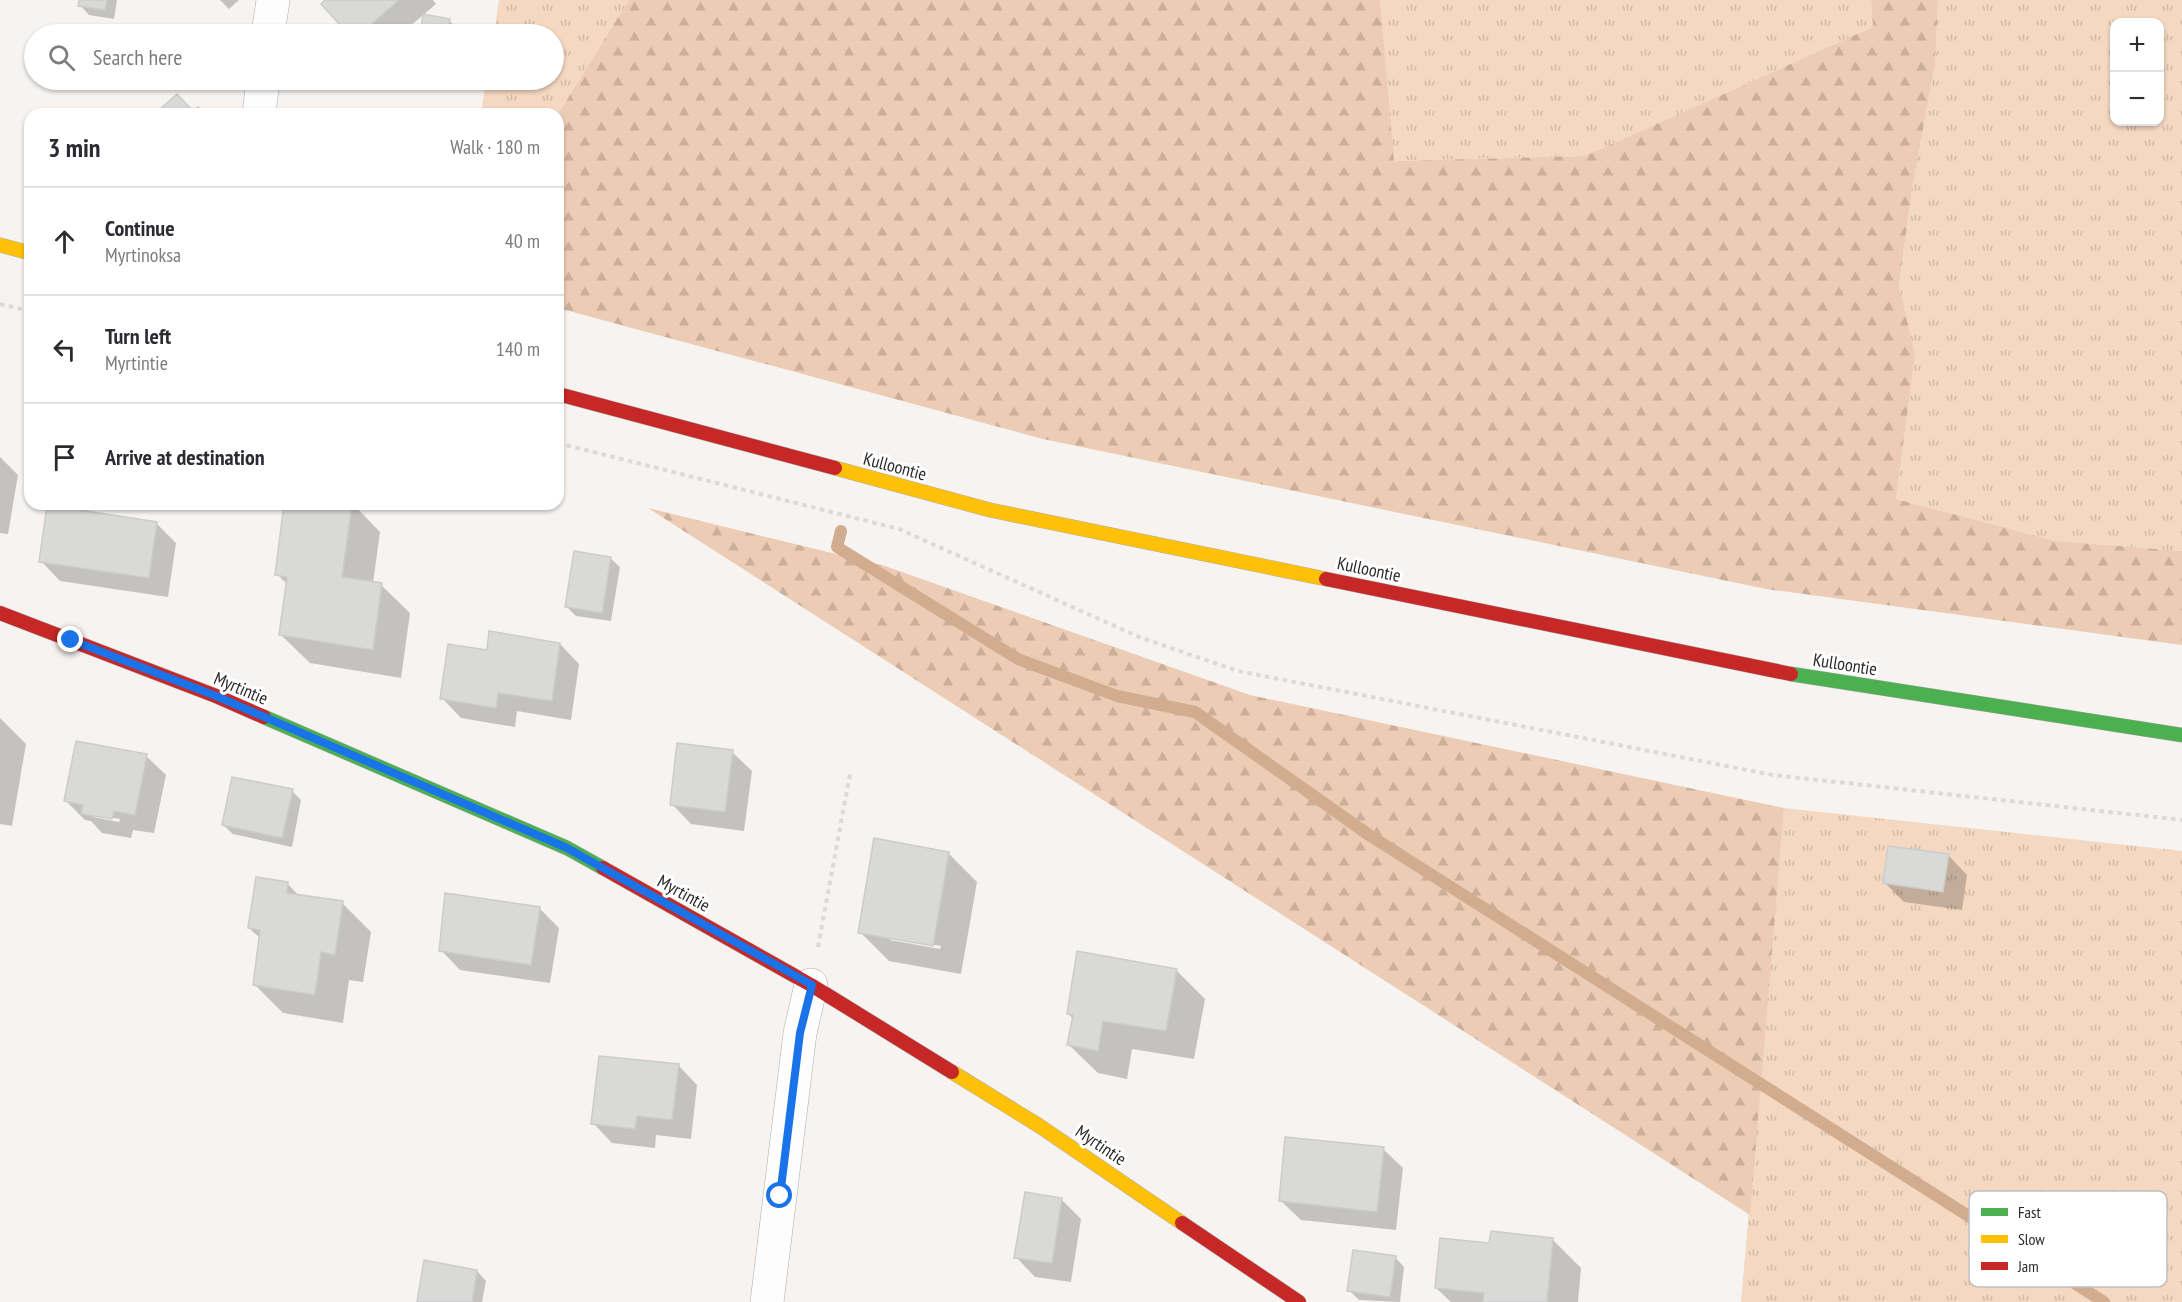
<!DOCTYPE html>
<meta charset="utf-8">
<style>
body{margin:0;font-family:"PT Sans Narrow",sans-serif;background:#f2f2f3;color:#2b2b33}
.controls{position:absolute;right:18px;top:18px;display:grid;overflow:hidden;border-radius:12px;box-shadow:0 2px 4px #0004}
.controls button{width:54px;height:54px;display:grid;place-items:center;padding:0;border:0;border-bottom:2px solid #e1e1e2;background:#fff;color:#2b2b33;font:30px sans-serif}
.stop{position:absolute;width:18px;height:18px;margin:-14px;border:4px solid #1a73e8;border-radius:50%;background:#fff}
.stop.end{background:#1a73e8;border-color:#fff;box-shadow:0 2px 6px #0008}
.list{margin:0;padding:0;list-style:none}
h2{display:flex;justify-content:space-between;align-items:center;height:78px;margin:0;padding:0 24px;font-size:26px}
h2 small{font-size:20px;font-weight:400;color:#7c7c81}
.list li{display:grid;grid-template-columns:39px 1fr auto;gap:18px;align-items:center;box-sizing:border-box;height:108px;padding:0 24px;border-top:2px solid #e1e1e2}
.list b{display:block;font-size:22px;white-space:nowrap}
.list p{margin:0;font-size:20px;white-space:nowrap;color:#7c7c81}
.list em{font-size:20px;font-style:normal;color:#7c7c81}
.icon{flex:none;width:33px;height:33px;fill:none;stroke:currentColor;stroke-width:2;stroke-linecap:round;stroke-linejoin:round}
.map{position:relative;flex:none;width:2182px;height:1302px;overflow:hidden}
.search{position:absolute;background:#fff;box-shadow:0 2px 4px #0004;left:24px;top:24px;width:540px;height:66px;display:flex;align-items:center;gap:15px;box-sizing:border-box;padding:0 21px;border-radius:33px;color:#7c7c81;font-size:22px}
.panel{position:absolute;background:#fff;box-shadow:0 2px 4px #0004;left:24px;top:108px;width:540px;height:402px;border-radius:18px}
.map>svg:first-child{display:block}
.grass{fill:url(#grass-tufts);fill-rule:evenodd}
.forest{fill:url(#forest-firs)}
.shadow{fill:#0003;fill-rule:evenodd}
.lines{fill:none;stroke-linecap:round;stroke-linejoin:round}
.stream{stroke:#d1ac8e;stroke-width:12}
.building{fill:#d9d9d8;stroke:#cccccb;stroke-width:1.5}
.street-casing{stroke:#aeacaa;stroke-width:34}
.fast-casing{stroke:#aeacaa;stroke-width:15}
.slow-casing{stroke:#aeacaa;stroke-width:15}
.jam-casing{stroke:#aeacaa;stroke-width:15}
.path{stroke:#dbdada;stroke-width:4;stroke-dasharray:4.5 4.5;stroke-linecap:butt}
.street{stroke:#fefdfd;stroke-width:33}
.fast{stroke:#4caf50;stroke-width:14}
.slow{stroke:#ffc107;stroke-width:14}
.jam{stroke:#c62828;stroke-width:14}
.route{stroke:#1a73e8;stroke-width:8}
.labels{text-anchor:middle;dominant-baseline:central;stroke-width:6;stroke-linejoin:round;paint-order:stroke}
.street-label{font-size:18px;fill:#2c2a28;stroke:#fff}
.key{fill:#fff;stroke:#c0bfbe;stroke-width:1.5}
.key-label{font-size:16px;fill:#2c2a28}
</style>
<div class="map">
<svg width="2182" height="1302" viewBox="0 0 2182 1302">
<defs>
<pattern id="grass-tufts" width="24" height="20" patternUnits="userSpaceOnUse" patternTransform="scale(1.5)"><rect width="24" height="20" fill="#f4d8c1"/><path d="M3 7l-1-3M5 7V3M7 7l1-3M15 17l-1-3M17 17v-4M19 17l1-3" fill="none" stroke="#d1baa6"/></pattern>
<pattern id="forest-firs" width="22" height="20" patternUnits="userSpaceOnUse" patternTransform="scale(1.5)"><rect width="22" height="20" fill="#ecccb4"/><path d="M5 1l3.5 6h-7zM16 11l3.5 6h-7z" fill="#cbaf9b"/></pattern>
</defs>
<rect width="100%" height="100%" fill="#f6f3f0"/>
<path class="grass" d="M499,0H629L558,114H481L486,80H554V34H494Z
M1380,0H1871L1873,27L1585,156L1393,161Z
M1938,0H2182V551L2056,541L1896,499L1915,355L1899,285L1912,189L1935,64ZM2114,22H2160V122H2114Z
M1784,808L2182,851V1302H1741Z"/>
<path class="forest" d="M629,0H1380L1394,161L1585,156L1873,27L1871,0H1938L1935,64L1912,189L1899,285L1915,355L1896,499L2056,541L2182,551V645L1766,589L1043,439L558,308V114Z
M648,508L885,566L1250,695L1784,808L1750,1215Z"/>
<path class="shadow" d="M81,0H117L114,19L89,15L80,5Z
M220,0H239L229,9Z
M327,0H433L436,4L401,34H350L323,4Z
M424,16L449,20L458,30V34H421Z
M0,457L18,475L8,534L0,533Z
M286,504H353L380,532L373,583L381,585L410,613L401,678L310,663L281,635L288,585L277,574Z
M156,523L176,543L168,597L60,581L41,561Z
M610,558L620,567L611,621L576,616L567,607Z
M560,644L579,664L571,720L517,711L515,727L461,718L442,698L488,652Z
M0,718L26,744L12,826L0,824Z
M732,752L752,771L744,831L691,824L672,804Z
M146,756L166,775L154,833L133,830L131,838L102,833L91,821L85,820L66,801ZM89,814L120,819L119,822L93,817Z
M292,791L301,800L292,847L233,834L223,825Z
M875,840L949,854L977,882L961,974L889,961L860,932ZM890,937L941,946L940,949L890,940Z
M1948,855L1967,875L1962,910L1904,902L1885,883Z
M288,884L300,897L342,903L371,932L363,982L349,980L343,1023L283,1013L254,984L261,939L249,928Z
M539,908L559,928L550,983L460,970L441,950Z
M1176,970L1205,999L1194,1059L1132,1049L1127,1079L1098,1073L1069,1045L1074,1019L1068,1014Z
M678,1065L697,1085L691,1139L656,1135L655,1148L612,1143L593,1123Z
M1383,1149L1403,1168L1396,1230L1301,1220L1281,1201Z
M1062,1200L1081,1219L1071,1282L1035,1277L1016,1257Z
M1553,1240L1581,1268L1578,1302H1451L1436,1288L1490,1245Z
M1395,1257L1404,1267L1400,1302L1359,1300L1349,1290Z
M477,1271L486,1281L482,1302H418Z"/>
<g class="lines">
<path class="stream" d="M841,531L837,547L1018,659L1117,696L1195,712L1369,835L2104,1302"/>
</g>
<path class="building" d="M79,0H107L105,10L78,6Z
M325,0H399L360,34H348L321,4Z
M423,14L450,19L447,34H420Z
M177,94L193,111L198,107L204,114H158L157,112Z
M284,504H352L342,577L382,583L373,650L279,635L287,577L275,575Z
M47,505L157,522L149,578L39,562Z
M574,551L611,557L602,613L565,607Z
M489,631L560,643L552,701L498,693L496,708L440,699L448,644L487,650Z
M76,741L147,754L135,815L114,811L112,819L81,814L83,805L64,801Z
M677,743L733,750L725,812L670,805Z
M232,777L293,789L282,838L222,825Z
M874,838L949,852L933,946L858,933Z
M1888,846L1949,854L1943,892L1883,883Z
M256,877L288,882L287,893L343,901L335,955L321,952L315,995L253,985L260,930L248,928Z
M445,893L540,907L531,965L439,951Z
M1077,951L1177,969L1166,1031L1103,1021L1098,1051L1067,1045L1073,1015L1067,1014Z
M599,1056L679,1064L672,1120L637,1116L635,1129L591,1124Z
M1285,1137L1384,1147L1377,1212L1279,1201Z
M1025,1192L1062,1198L1052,1263L1014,1258Z
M1491,1231L1553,1238L1547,1302H1483L1484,1293L1435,1288L1440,1238L1489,1243Z
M1353,1250L1396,1256L1390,1297L1347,1291Z
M424,1260L477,1270L472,1302H417Z"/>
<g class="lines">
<g class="street-casing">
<path id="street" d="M268,34L273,0
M259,114L263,80
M767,1302L800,1033L811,985"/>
</g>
<g class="fast-casing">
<path id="fast" d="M1791,674L2182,735
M264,717L567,848L603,868"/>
</g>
<g class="slow-casing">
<path id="slow" d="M0,245L30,253
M835,468L990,510L1326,579
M952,1072L1038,1125L1182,1223"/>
</g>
<g class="jam-casing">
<path id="jam" d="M558,394L835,468
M1326,579L1791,674
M0,613L216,696L264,717
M603,868L811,985L952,1072
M1182,1223L1299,1302"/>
</g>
<path class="path" d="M0,304L30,311
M558,443L899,529L1139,637L1238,671L1773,775L2182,820
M818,947L850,774"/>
<use href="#street" class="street"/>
<use href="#fast" class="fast"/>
<use href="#slow" class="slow"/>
<use href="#jam" class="jam"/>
</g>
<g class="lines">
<path class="route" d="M71,640L216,696L567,848L812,985L800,1033L780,1196"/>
</g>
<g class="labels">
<g class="street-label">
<text transform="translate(895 466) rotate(15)">Kulloontie</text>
<text transform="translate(1369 569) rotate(12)">Kulloontie</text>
<text transform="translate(1845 664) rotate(9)">Kulloontie</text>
<text transform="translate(241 688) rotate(23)">Myrtintie</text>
<text transform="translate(684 893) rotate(29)">Myrtintie</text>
<text transform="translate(1101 1145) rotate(34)">Myrtintie</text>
</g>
</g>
<rect x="1969" y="1191" width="198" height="96" rx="9" class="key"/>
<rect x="1981" y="1208" width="27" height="8" fill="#4caf50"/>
<rect x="1981" y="1235" width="27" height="8" fill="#ffc107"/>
<rect x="1981" y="1262" width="27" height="8" fill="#c62828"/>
<g class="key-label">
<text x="2018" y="1218">Fast</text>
<text x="2018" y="1245">Slow</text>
<text x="2018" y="1272">Jam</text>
</g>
</svg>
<div class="controls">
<button>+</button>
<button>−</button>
</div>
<div class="stop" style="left:780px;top:1196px"></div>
<div class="stop end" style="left:71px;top:640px"></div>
<div class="search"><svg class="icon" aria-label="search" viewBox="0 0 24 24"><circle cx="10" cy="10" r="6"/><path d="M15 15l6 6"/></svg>Search here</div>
<section class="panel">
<h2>3 min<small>Walk · 180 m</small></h2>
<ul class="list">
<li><svg class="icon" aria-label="ahead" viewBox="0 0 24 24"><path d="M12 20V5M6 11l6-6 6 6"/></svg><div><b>Continue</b><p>Myrtinoksa</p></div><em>40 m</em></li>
<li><svg class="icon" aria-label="left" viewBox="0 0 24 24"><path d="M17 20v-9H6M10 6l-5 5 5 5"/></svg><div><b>Turn left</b><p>Myrtintie</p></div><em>140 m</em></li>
<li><svg class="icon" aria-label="arrive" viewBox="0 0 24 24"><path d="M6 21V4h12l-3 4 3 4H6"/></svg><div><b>Arrive at destination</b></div></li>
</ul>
</section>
</div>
